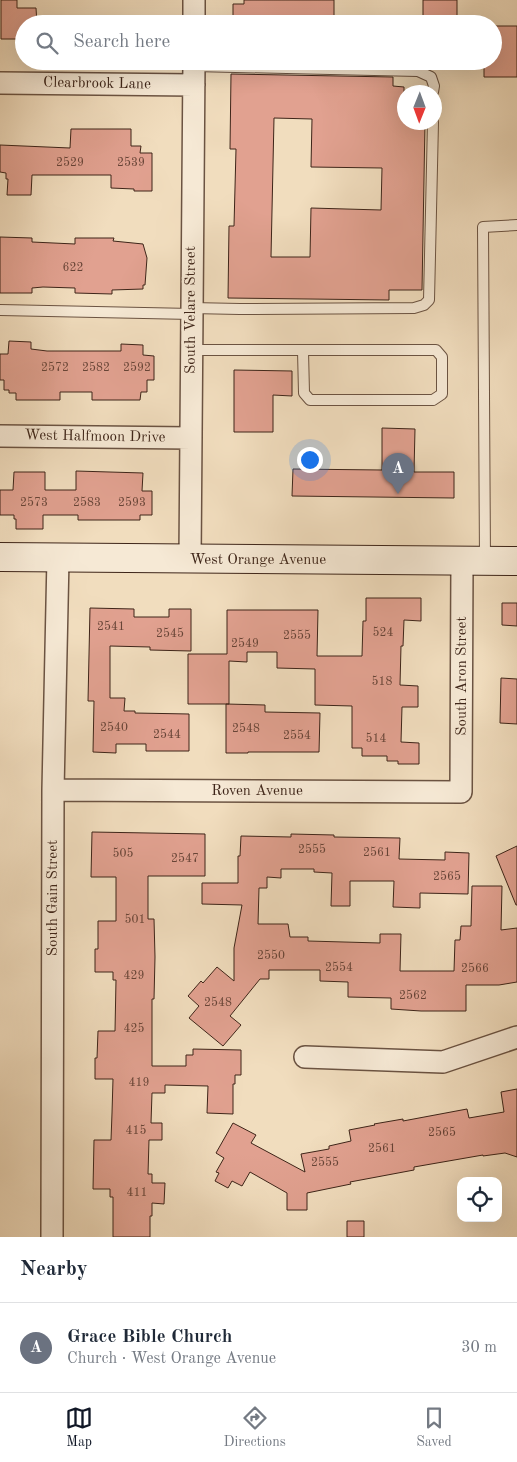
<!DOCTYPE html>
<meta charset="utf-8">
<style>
body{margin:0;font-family:"Old Standard TT",serif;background:#f6f6f7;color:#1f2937}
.controls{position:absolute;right:15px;bottom:15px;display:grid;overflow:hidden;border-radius:10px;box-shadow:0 5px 20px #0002}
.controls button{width:45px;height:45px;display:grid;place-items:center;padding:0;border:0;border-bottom:1px solid #e0e1e3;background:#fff;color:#1f2937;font:25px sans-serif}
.compass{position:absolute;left:397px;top:85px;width:45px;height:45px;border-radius:50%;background:#fff;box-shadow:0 5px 20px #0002;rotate:181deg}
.you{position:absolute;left:309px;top:459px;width:18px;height:18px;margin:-12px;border:4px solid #fff;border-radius:50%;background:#1a73e8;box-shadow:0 0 0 8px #1a73e833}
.badge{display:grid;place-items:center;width:32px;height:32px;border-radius:50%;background:#111827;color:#fff;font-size:16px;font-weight:700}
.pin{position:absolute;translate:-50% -41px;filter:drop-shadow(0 1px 2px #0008)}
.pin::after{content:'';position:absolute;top:26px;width:18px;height:15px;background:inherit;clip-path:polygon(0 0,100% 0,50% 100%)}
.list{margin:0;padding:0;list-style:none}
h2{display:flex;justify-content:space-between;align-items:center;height:65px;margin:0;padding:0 20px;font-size:21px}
h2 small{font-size:16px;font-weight:400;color:#747a83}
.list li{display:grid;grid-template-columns:32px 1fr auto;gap:15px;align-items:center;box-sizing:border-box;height:90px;padding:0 20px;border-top:1px solid #e0e1e3}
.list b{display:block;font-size:19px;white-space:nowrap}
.list p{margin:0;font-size:16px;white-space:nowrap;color:#747a83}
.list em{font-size:16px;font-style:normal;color:#747a83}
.icon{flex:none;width:28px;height:28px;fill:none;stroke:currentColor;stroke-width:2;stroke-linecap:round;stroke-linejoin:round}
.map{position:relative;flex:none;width:517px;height:1237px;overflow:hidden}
.search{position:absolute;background:#fff;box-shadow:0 5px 20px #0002;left:15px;right:15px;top:15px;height:55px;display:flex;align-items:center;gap:12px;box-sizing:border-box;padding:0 18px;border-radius:28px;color:#747a83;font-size:19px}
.sheet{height:155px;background:#fff}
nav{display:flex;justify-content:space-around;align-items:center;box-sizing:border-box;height:70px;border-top:1px solid #e0e1e3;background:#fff;font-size:14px;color:#747a83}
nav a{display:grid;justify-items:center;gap:2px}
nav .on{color:#111827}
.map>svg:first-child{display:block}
.building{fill:#e1a190;stroke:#3e2519;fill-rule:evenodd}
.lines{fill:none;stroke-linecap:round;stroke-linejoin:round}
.lane-casing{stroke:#6b5342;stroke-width:12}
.street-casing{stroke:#6b5342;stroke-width:24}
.secondary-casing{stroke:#3e2519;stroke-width:30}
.lane{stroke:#f6e9d5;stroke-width:10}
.street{stroke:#f6e9d5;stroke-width:21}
.secondary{stroke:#f6e9d5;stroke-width:28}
.labels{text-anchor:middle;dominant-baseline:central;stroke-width:4.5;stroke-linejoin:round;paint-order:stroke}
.number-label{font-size:12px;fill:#674437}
.street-label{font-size:15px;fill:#3e2519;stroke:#f6e9d5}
</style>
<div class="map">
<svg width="517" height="1237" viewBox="0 0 517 1237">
<rect width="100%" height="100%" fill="#f1ddbe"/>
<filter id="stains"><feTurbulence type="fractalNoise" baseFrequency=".004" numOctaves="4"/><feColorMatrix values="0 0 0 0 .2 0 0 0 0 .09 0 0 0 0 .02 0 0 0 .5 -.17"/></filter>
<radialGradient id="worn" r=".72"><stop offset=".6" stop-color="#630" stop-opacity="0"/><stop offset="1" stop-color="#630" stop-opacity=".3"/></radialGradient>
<path class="building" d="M1,0H17V8H36L37,24H24V39H1Z
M244,0H334V24H233V4H244Z
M423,0H457V24H423Z
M493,26H517V77H484V61H493Z
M231,74L393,77V86L404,87V122H425L422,290H389V300L228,298L229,226H234L236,149H230ZM274,118L312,119L311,167L382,168L381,210L311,208L310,257H271Z
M71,129H131V146H141L140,153H152V191H134V189L111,188V175H32L31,195H7L8,179H6V173L0,172V145L70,148Z
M0,237L32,238V242L75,244V238H114L113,241L143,244L147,258L145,285H143V289L112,290V294L75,293V288L43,287L32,288V293H0Z
M9,341L31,342V349L47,351H121V344L143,345V355L154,356V380H147V392H141L140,400H92V392H60V400H16V393H9V390H4V380H0V354H8Z
M234,370L292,371V396L273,395V432H234Z
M382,428L415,429L414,472H454V498L292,496L293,469L382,470Z
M76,471L143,473L142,491H152V515H140V520H78V515H43V529H16V519H14V515H0V490H13L14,472H45V490H76Z
M366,598H421V621L404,620L403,646H401L400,685L418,686V707H402L401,742L419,743V764H398V761H387V756H362V748H352V706L315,705V669L277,668V652H247V662L229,661V704H188V654H227V610H318L317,656H362L363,621H366Z
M502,603H517V626L502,625Z
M90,608L134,609V617H169V609H191V651L150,650V647L110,646V698H125L124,711H135V713L189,714V751H146V744H116V753L93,752L94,701H88Z
M501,678L517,679V724L500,723Z
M226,704L265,705V712L320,713L319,752H248V753H226Z
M92,832L205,834V876H148V919H154L155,957L154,999H152V1066H186V1055H193V1049L241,1050V1075H235V1084H233V1114L207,1113L208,1086L165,1085V1093H152L151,1123H162V1140H149L148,1174H152V1183H165L164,1204L152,1203V1216H150V1237H113V1197H110V1189H93L94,1140H111L112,1113L113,1079H95V1058H97L98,1031H115L116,980H113V972H95V949H98V921H116V877H91Z
M291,834L334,835V837L400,838L399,859L445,860V852L469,853L468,894L420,893V908L393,907L394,881H350V906H331L332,873L314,872V869H281V878L267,877V888H259L258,924H288L290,937H308V941L380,943V934H401L400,971H454L455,940H460L461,926H471L472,886H502L501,930L517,928V982L499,985H466V1011H421L391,1009V998L348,997V982L320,981V970H269V979H260L230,1016L241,1025L223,1046L189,1018L199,1006L188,996L201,981L203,983L217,967L234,981V948L242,905L202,904V883H238V856H240L241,836L291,837Z
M517,846V905H516L496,856Z
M517,1089V1157L505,1153L483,1156V1155L414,1167V1170L350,1182L351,1184L307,1193V1210H287V1193L250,1172L242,1186L232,1181L228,1188L215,1181L219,1173L216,1172L224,1158L216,1153L233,1123L256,1135L251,1143L305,1172L301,1154L329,1149V1146L351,1141L349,1130L375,1125L374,1124L403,1119V1121L467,1109L469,1118L504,1112L501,1092Z
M347,1221H364V1237H347Z"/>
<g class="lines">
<g class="lane-casing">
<path id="lane" d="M194,66L418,71L431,77L434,86L433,92
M191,308L240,309L414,308L424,305L429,300L433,122
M0,310L192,314
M191,350H436L442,357V394L433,400H310L304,393L303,351
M485,560L483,227L517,225"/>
</g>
<g class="street-casing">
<path id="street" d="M194,24V0
M0,83L194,85
M0,436L191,438
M190,559L194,61
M53,790L461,792L462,561
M305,1057L443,1062L517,1037
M52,1237L53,790L58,558"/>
</g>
<g class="secondary-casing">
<path id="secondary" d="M0,557L517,561"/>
</g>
<use href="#lane" class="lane"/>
<use href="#street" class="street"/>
<use href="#secondary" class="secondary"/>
</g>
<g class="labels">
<g class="number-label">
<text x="70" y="163">2529</text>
<text x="131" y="163">2539</text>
<text x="73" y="268">622</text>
<text x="55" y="368">2572</text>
<text x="96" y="368">2582</text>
<text x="137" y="368">2592</text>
<text x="34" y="503">2573</text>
<text x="87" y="503">2583</text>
<text x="132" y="503">2593</text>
<text x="111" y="627">2541</text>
<text x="383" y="633">524</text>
<text x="170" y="634">2545</text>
<text x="297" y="636">2555</text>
<text x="245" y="644">2549</text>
<text x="382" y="682">518</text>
<text x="114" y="728">2540</text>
<text x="246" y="729">2548</text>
<text x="167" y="735">2544</text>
<text x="297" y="736">2554</text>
<text x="376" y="739">514</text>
<text x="312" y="850">2555</text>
<text x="377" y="853">2561</text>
<text x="123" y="854">505</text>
<text x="185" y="859">2547</text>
<text x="447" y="877">2565</text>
<text x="135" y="920">501</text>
<text x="271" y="956">2550</text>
<text x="339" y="968">2554</text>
<text x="475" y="969">2566</text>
<text x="134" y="976">429</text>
<text x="413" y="996">2562</text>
<text x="218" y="1003">2548</text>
<text x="134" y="1029">425</text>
<text x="139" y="1083">419</text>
<text x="136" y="1131">415</text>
<text x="442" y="1133">2565</text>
<text x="382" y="1149">2561</text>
<text x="325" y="1163">2555</text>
<text x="137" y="1193">411</text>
</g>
<g class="street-label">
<text transform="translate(97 84) rotate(1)">Clearbrook Lane</text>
<text transform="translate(191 310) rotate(-90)">South Velare Street</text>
<text transform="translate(95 437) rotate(1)">West Halfmoon Drive</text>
<text x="258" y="560">West Orange Avenue</text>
<text transform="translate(462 676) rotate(-90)">South Aron Street</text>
<text x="257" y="791">Roven Avenue</text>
<text transform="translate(53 898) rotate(-90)">South Gain Street</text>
</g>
</g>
<rect width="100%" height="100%" filter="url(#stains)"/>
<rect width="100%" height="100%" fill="url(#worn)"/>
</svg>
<div class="controls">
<button><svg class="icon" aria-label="locate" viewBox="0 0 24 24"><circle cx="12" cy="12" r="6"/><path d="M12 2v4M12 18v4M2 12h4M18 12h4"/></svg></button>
</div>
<svg class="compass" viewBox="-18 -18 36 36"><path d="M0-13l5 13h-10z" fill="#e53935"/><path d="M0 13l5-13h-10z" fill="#747a83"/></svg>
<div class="you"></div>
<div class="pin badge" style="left:398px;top:494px;background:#6b7280">A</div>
<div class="search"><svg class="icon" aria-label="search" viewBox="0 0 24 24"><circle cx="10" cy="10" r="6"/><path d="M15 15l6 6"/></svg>Search here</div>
</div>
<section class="sheet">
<h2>Nearby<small></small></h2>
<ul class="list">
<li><span class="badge" style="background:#6b7280">A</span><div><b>Grace Bible Church</b><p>Church · West Orange Avenue</p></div><em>30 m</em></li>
</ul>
</section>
<nav>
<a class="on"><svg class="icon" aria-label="map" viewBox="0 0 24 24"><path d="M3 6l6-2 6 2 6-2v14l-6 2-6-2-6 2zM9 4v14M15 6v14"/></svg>Map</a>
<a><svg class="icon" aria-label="directions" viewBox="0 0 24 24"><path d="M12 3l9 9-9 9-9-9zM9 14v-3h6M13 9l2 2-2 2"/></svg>Directions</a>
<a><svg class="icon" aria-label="saved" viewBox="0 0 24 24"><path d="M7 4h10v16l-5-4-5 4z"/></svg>Saved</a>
</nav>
